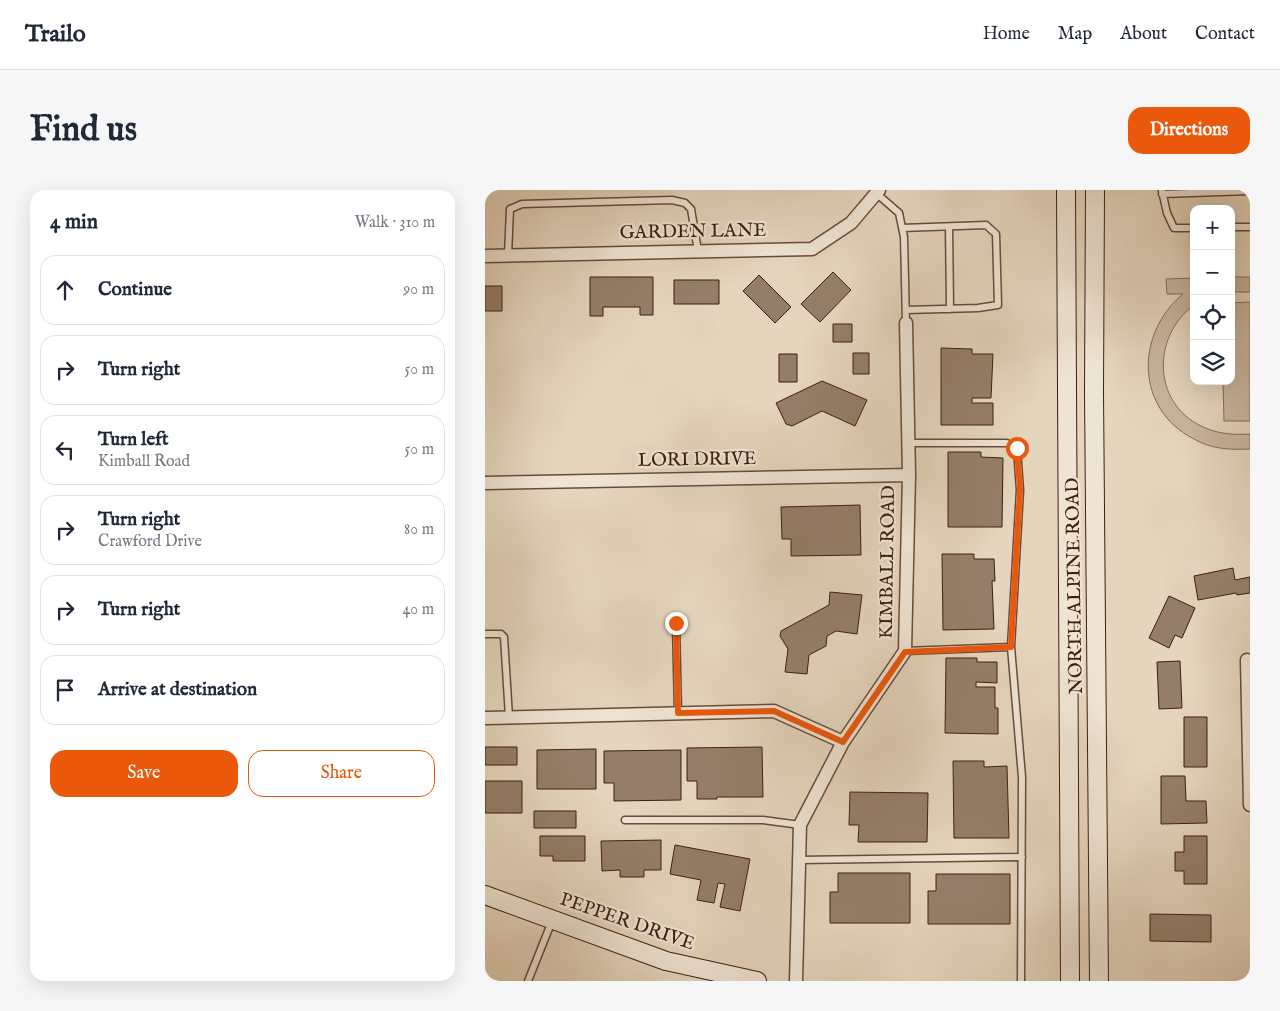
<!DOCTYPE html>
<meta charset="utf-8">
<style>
body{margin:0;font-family:"IM FELL English",serif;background:#f6f6f7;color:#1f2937}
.controls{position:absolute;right:15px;top:15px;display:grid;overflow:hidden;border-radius:10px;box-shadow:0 5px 20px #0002}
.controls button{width:45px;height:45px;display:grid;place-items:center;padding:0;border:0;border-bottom:1px solid #e0e1e3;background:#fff;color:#1f2937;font:25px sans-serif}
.stop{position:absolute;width:15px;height:15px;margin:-11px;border:4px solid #ea580c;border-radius:50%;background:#fff}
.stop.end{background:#ea580c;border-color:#fff;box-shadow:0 1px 5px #0008}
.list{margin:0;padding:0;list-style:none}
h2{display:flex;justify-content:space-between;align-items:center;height:65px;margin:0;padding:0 20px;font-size:21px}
h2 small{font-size:16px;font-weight:400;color:#747a83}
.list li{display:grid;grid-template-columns:32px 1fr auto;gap:15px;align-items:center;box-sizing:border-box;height:70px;margin:0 10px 10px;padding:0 10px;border:1px solid #e0e1e3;border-radius:15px}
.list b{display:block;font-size:19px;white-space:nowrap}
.list p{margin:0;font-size:16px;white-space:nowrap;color:#747a83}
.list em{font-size:16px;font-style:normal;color:#747a83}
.actions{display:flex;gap:10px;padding:15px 20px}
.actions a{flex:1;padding:11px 0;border:1px solid #ea580c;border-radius:15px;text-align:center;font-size:18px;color:#ea580c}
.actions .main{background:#ea580c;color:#fff}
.icon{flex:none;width:28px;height:28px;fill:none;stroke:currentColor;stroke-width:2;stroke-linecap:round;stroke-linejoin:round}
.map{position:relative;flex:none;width:765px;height:791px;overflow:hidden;border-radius:15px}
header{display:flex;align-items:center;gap:30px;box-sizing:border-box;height:70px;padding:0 25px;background:#fff;border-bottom:1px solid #e0e1e3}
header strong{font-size:24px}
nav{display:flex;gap:28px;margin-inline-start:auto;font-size:18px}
.intro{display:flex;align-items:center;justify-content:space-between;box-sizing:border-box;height:120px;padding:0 30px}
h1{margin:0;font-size:35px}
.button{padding:12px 22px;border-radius:15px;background:#ea580c;color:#fff;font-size:18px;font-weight:700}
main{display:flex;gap:30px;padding:0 30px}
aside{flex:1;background:#fff;border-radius:15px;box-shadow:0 5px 20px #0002}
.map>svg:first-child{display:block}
.pitch{fill:#c9b69f;stroke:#846a57}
.building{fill:#957e69;stroke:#3e1f0f}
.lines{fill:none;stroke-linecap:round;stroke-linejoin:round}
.lane-casing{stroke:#684c3a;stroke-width:9}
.street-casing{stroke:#684c3a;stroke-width:15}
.secondary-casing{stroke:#3e1f0f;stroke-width:20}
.lane{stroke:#eee4d4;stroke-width:6}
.street{stroke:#eee4d4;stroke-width:12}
.secondary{stroke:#eee4d4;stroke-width:18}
.route{stroke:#ea580c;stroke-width:6}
.labels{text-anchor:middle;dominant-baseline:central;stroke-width:4.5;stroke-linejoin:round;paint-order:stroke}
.street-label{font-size:19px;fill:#3e1f0f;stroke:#eee4d4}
</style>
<header>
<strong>Trailo</strong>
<nav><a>Home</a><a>Map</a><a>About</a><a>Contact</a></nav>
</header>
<div class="intro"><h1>Find us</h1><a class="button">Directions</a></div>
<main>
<aside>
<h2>4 min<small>Walk · 310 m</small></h2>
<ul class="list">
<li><svg class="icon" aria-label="ahead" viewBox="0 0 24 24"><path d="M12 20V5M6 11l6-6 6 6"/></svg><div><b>Continue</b></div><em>90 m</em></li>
<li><svg class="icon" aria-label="right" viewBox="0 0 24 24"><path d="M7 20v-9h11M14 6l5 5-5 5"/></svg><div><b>Turn right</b></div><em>50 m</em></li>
<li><svg class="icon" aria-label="left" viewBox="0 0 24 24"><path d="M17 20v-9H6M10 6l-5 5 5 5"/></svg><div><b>Turn left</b><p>Kimball Road</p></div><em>50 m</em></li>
<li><svg class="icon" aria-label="right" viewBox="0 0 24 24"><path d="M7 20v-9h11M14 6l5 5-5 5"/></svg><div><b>Turn right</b><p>Crawford Drive</p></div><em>80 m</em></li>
<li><svg class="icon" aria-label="right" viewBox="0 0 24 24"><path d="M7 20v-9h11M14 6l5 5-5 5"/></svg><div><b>Turn right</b></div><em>40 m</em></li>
<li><svg class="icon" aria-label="arrive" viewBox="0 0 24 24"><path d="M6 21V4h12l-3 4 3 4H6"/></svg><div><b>Arrive at destination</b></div></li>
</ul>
<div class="actions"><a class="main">Save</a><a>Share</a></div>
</aside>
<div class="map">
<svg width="765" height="791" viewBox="0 0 765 791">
<rect width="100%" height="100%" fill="#e5d5bd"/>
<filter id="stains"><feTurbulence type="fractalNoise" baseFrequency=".004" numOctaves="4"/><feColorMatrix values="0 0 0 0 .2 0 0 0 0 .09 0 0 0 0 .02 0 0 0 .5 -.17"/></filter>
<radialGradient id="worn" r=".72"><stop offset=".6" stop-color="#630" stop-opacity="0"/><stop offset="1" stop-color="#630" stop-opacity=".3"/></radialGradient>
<path class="pitch" d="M746,87H765V102H746Z
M709,88V115C667,146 667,212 716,236C732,244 748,245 765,244V259C745,260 726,259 709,249C650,219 650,144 698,104H682L681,89Z
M765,112V231H739L738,191H746V113Z"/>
<path class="building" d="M348,82L366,100L335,132L316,114Z
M274,85L306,117L290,133L258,101Z
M105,87H168V125H155V117H118V126H105Z
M189,90H234V114H189Z
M0,96H17V121H0Z
M348,134H367V152H348Z
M456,158L487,159V164H508L506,208H487V213H508V235H456Z
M368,163H384V184H368Z
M294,164H312V192H294Z
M337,191L382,210L370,236L337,221L307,236L301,234L291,213Z
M463,262H496V267L518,268L517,337H463Z
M375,315L376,365L306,366V349H297L296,317Z
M457,364H489V369H509L510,391H507L509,439L458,440Z
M748,378L750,390L765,387V403L752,405L751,403L713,410L709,386Z
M345,402L377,405L372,444L351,441L342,446L341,456L324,465L322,484L300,482L303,459L295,446L296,441L344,415Z
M684,406L710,418L697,448L690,445L684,458L664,448Z
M461,468H492V472H512V493L491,492V497H510V518H513V544L460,543Z
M695,471L697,518L674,519L672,472Z
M699,527H722V577H699Z
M0,557H32V575H0Z
M277,557L278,607H232V609H212V591H202V558Z
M111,559V599H52V560Z
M196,560V610L129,611V593H119V561Z
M468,571H499V577L522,576L524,648H469Z
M676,586H700L701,611H721L722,633L676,634Z
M0,591H37V623H0Z
M365,602L443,603L442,652H373L374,635H364Z
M49,621H91V638H49Z
M55,646H100V671H68V666H55Z
M699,646H722V694H699V681H690V662H699Z
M176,650V680H159V687H135V680L117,681L116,651Z
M190,655L265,669L255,721L235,717L240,694L233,693L229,713L212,710L216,690L185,684Z
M353,683H425V733H345V702H353Z
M451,684H525V734H443V701H451Z
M665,724L726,725V752L665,751Z"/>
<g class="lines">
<g class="lane-casing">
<path id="lane" d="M677,1L682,23L689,38H709
M391,3L414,23L419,47L421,133
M677,4L765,1
M464,37L465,119
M746,37H765
M417,38L501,35L511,44L513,115L493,118L421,120
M23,65L25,19L37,14L187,10L200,13L206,19L213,61
M423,253H522L532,259L535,300L526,457
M191,433L193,523
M0,444H16L19,447L24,527
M420,461L526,457L537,587L536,791
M140,630H278L315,635
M314,670L537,667
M43,791L67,731"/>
</g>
<g class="street-casing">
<path id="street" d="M0,66L327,59L366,33L394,0
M0,293L424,285
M762,470L765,615
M0,528L289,521L358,552
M311,791L315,635L358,552L420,461L424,285L421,133"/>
</g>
<g class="secondary-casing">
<path id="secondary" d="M581,0L585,791
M610,0L609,202L614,791
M0,705L181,771L272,791"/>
</g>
<use href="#lane" class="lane"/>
<use href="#street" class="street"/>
<use href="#secondary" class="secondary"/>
</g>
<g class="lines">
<path class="route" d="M191,433L193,523L289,521L358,552L420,462L526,457L535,300L532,258"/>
</g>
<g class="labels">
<g class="street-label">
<text transform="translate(208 42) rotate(-1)">GARDEN LANE</text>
<text transform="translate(212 270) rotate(-1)">LORI DRIVE</text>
<text transform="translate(403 372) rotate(-89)">KIMBALL ROAD</text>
<text transform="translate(590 396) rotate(-91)">NORTH ALPINE ROAD</text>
<text transform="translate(142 732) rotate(19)">PEPPER DRIVE</text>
</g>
</g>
<rect width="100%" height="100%" filter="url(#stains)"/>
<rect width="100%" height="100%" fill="url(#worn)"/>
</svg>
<div class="controls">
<button>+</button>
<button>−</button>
<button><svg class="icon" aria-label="locate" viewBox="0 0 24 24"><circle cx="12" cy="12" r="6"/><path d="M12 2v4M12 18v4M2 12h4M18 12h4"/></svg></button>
<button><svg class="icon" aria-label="layers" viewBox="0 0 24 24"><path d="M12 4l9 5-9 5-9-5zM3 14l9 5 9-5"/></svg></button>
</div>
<div class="stop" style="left:532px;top:258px"></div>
<div class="stop end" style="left:191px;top:433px"></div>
</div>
</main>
